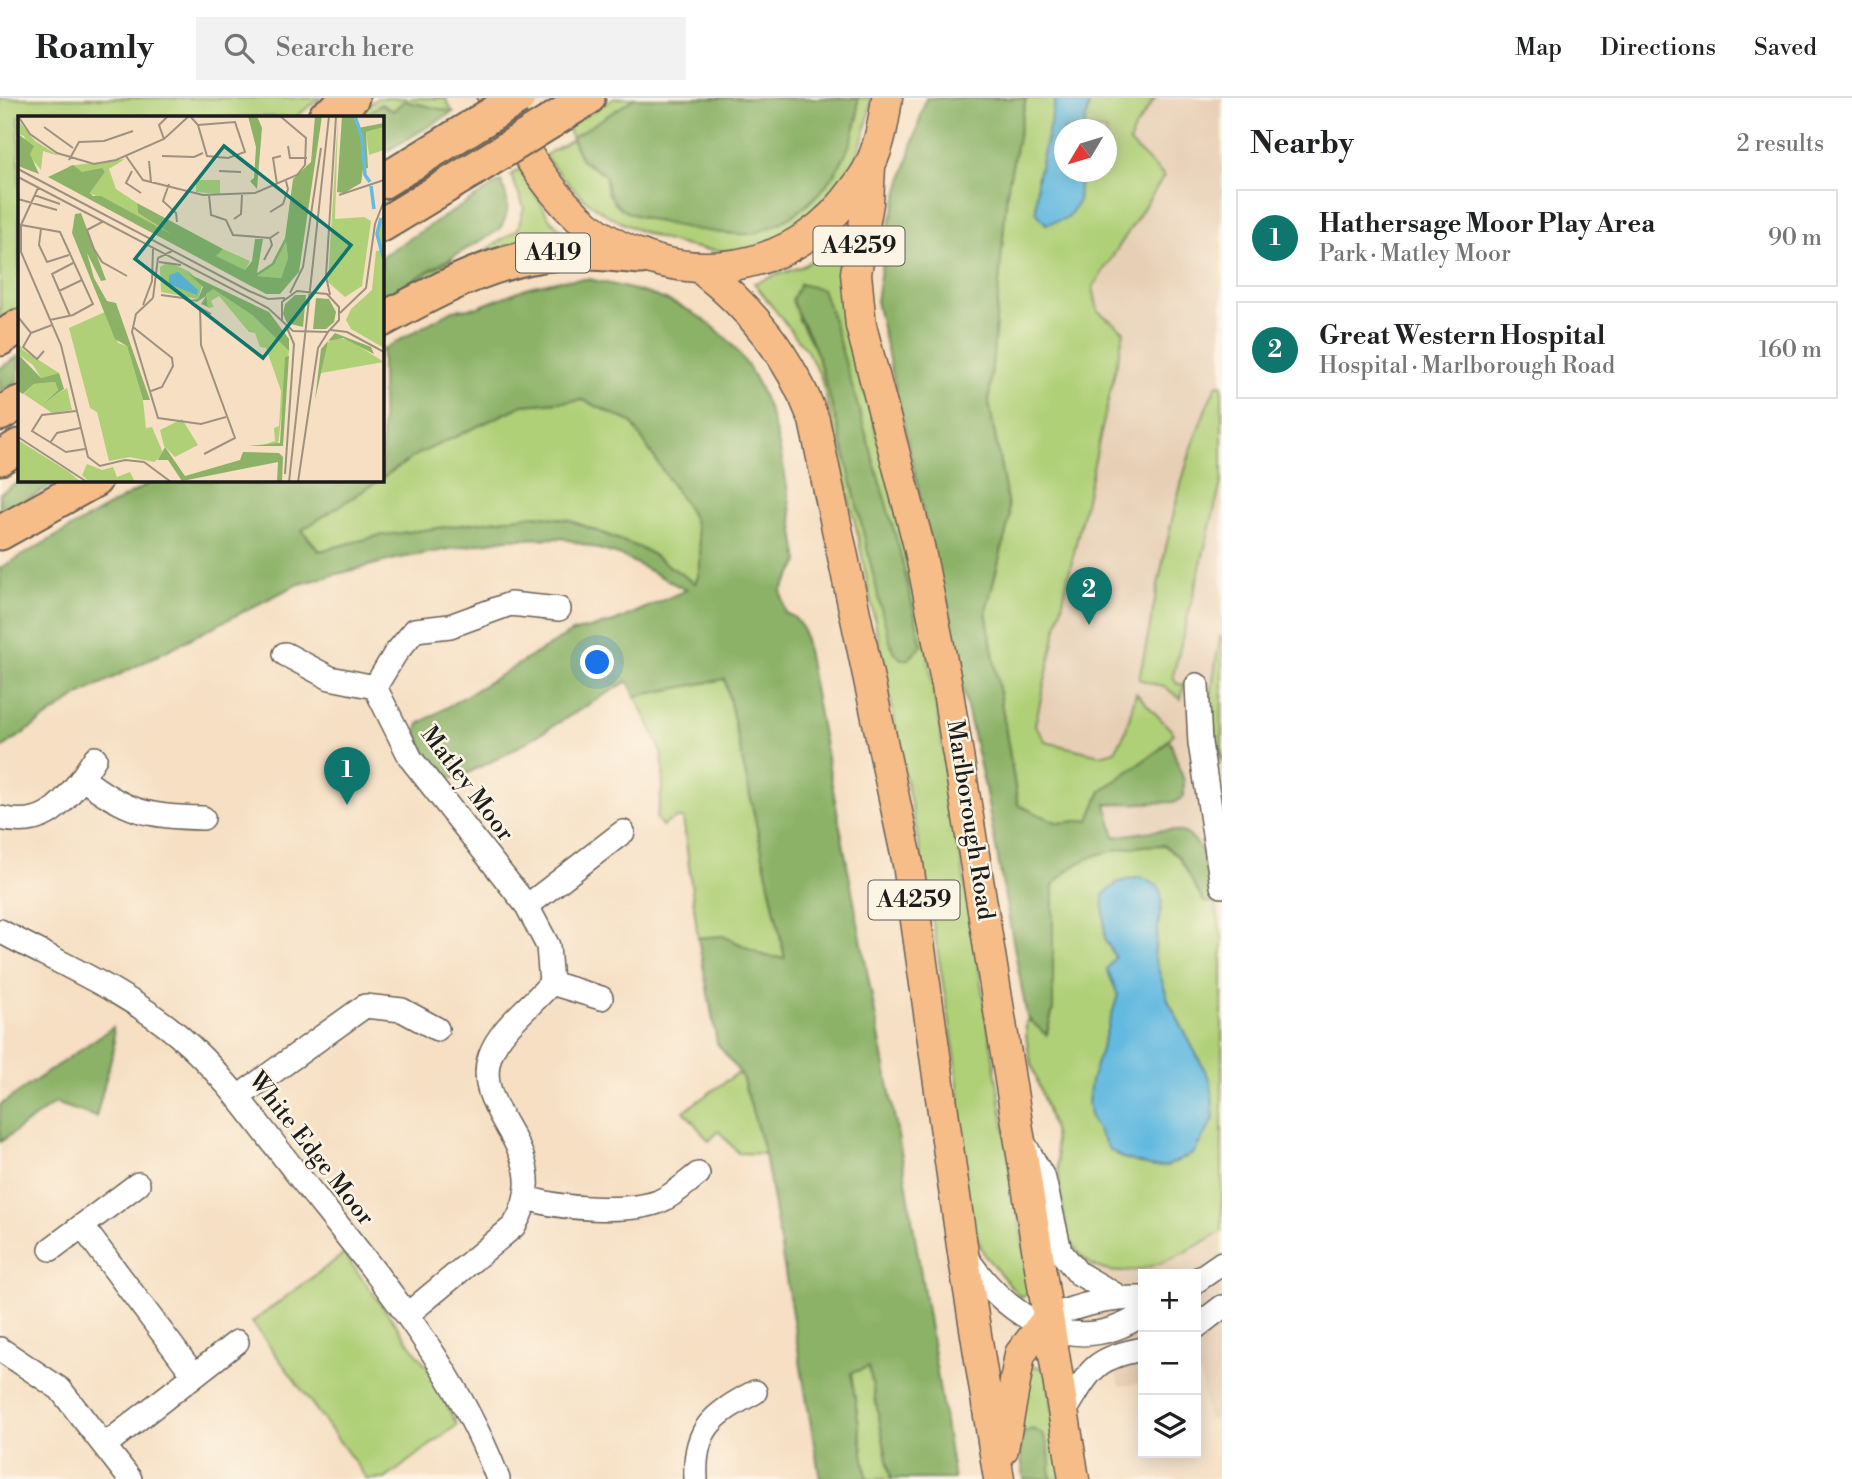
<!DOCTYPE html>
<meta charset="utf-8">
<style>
body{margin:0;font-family:"Libre Bodoni",serif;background:#f2f2f2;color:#202124}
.controls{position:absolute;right:21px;bottom:21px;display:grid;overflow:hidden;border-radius:0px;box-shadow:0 4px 18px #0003}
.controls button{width:63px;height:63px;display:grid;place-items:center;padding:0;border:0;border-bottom:2px solid #e0e0e0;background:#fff;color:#202124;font:35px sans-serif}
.compass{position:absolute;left:1054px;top:21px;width:63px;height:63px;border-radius:50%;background:#fff;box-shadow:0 4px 18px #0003;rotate:232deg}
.you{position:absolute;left:598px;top:565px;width:24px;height:24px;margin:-18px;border:5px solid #fff;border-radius:50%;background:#1a73e8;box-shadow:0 0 0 10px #1a73e833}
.badge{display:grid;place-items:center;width:46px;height:46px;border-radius:50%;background:#0f766e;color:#fff;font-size:23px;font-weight:700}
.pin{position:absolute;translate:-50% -58px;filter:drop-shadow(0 2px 4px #0008)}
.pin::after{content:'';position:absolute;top:37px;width:24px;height:21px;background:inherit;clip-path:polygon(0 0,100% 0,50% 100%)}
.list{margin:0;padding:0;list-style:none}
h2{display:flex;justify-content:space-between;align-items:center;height:91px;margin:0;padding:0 28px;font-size:30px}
h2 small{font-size:23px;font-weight:400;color:#757577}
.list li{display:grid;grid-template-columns:46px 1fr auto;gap:21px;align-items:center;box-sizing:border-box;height:98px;margin:0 14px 14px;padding:0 14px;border:2px solid #e0e0e0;border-radius:0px}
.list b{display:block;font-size:26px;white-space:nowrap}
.list p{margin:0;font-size:23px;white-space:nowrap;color:#757577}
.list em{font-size:23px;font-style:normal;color:#757577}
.icon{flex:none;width:38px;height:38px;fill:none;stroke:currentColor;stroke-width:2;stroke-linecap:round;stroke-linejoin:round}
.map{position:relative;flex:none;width:1222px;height:1381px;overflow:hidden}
header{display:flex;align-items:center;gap:42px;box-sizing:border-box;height:98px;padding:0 35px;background:#fff;border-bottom:2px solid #e0e0e0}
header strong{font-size:33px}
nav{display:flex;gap:38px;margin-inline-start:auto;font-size:24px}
.search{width:490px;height:63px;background:#f2f2f2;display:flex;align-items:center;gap:18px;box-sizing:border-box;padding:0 24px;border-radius:0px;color:#757577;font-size:26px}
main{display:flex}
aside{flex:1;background:#fff}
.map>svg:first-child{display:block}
.built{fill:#e7cfb5;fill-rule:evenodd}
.green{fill:#b0d078;stroke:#66764a;stroke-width:2;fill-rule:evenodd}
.forest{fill:#8cb268;stroke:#546742;stroke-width:2}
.water{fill:#64bae0;stroke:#406b7e;stroke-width:2}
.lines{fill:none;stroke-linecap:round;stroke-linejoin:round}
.minor-casing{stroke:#686056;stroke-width:26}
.major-casing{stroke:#686056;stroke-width:33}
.highway-casing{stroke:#686056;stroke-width:37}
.minor{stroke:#fff;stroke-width:23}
.major{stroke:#f7bd88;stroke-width:30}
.highway{stroke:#f7bd88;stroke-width:33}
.highway-bridge-casing{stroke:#686056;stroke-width:37;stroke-linecap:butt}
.highway-bridge{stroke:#f7bd88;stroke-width:33}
.labels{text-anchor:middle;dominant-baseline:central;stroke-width:5;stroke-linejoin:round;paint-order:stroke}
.shield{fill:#fcf5e5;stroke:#5f5d58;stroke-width:2}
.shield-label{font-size:23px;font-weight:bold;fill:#1c1c1c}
.street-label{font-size:24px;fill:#1c1c1c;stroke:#fcf5e5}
.inset-river{fill:none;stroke:#64bae0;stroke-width:3.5}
.inset-road{fill:none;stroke:#9f9180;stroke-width:2}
.view{fill:#0f766e;fill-opacity:0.15;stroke:#0f766e;stroke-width:3.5}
.inset-edge{fill:none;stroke:#1c1c1c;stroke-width:3.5}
</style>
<header>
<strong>Roamly</strong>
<div class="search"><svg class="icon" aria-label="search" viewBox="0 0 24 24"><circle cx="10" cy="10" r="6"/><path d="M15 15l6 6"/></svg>Search here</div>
<nav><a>Map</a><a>Directions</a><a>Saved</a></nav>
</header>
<main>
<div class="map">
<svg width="1222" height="1381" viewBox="0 0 1222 1381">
<rect width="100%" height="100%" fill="#fcf5e5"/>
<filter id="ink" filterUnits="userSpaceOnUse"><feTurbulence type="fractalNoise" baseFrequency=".0143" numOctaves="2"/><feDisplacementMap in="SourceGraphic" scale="14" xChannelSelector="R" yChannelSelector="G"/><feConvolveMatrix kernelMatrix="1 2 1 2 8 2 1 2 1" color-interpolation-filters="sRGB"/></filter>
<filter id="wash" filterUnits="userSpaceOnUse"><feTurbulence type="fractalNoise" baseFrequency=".00686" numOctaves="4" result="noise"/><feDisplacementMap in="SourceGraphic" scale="28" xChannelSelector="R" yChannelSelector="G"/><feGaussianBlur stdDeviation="1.57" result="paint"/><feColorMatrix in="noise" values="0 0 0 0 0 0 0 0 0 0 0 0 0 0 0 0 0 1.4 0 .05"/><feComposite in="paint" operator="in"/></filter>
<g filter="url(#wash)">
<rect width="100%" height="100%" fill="#f6dfc3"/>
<path class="built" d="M962,0H1222V1320L1207,1322L1200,1277H1196V1176H1143V1285L1120,1288L1069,1134L1054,1036L1026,956L1032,922ZM1064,32H1106V74H1064Z"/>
<path class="green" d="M0,0H321L295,19H19V211L0,224Z
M377,0H445L453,14L404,3L393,13L381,6L363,19H355Z
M614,0H635L572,41L582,63L605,77L607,95L641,119L731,136L754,135L808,106L825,89L850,45L858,20V0H871C867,44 849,82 817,112C800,127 780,140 758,148C711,165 625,133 588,104C571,90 558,73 544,58L572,41L567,29Z
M1026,0H1155L1132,35L1130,45L1164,78L1093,189L1098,213L1124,233L1035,627L1046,644L1100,657L1115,653L1125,635L1136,595L1174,635L1160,651L1101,693L1089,722L1058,725L1018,707L986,513L1010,419L989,304L1007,93ZM1064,32H1106V74H1064Z
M459,52L464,61L382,111V100Z
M520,71L550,121L566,137L506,148L469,163L518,131L524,109L511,77Z
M844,140L847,141L842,190L845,232L873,322L922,520L1031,1194L1020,1199L985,1158L972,1129L962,1073L961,1017L955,957L924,772L858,438L827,303L820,277L807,253L754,185L803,168ZM822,191L899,450L922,548L893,553L832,304L815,251L798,220Z
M452,161L457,170L382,212V200Z
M1217,286H1222V381L1173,578L1177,586H1184L1181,601L1166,590L1139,581C1159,490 1176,369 1217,286Z
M583,302L631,324L690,414C699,430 705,469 695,485L645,452L569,422L536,417L378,438L320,453L302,432L418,356L523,307Z
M1220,538L1222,539V666L1209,609Z
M725,581L785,861L765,858L723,838L698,840L683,720H676L662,728L656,720C672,660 661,650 635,598Z
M1164,747L1179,759L1204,804L1215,805L1222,840V1133C1182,1158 1102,1205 1071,1143C1060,1118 1059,1065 1054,1037C1046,997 1024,964 1026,923L1032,924L1047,936L1053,911V788C1077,754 1125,748 1164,747Z
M736,976L742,978L765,1056L738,1055L719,1033L709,1043L684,1013Z
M344,1156L427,1269L457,1327L385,1381H367L252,1224Z
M869,1268L891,1381H867L851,1275Z
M1029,1268L1046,1270L1063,1381H1051L1048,1358L1032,1331L1018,1338Z"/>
<path class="forest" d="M635,0H858C859,60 813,118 755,135C734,141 637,123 620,110C608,100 609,91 605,77L582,62L572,40Z
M926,0H1026L1007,93L989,304L1010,419L986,513L1018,707L1058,725L1089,722L1101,693L1160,651L1169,641L1184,683V698L1176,704L1106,706L1115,739C1195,725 1198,726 1215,805L1204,804L1179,759L1164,747C1125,748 1077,754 1053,788V911L1046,937L1027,919L985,690L876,203L887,134Z
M404,3L453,14L382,56V19H363L381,6L393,13Z
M501,83C509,103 511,114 499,132L382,200V158Z
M588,181C628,190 670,198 704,222C781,274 784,381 799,464L781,493L785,515L794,519L803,531L904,1070L954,1381H891L869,1269L851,1275L867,1381H820L765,1056L742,978L717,945L698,840L723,838L765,858L785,860L725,581L635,598L628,583L506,656L458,680L435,679L416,635L419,626L572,534L614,524L686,492L622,458L562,440L506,441L395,461L296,487L81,596L0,651V470L155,382H380L302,432L319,453L378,438L536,417L569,422L645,452L695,485C705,469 699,430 690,414L631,324L583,302L523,307L418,356L382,380V252L453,212L478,209L529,189L561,182Z
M800,186L822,191L830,212L899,450L922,548L908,561H901L893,553L883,519C862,431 844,342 817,256C811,237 798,221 792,202Z
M19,258V282L0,294V270Z
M22,382H61L0,417V395Z
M113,929L114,949L96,1019L55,1005L0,1044V1007Z
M1032,1331C1053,1336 1049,1364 1051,1381H1024L1018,1338Z"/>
<path class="water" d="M1056,0H1090L1084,31L1064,32V74H1080L1078,104L1068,120L1046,126L1036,114L1037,82Z
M1141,779L1159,789L1162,802L1154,858L1169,904L1211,984L1214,1021L1193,1056L1167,1068L1153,1069L1123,1060L1109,1051L1091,1021L1088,1005L1091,983L1118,897L1107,871L1115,859L1105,841L1103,797L1118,784Z"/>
</g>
<g filter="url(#ink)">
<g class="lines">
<g class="minor-casing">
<path id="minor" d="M285,556L330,580L375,589
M1197,587L1200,645L1222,788
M375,589L411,661L527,808L548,848L551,885C532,908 500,929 490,958C470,1017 560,1053 514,1128L408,1216
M375,589L395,556L415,532L450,528L510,506L559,511
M82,680L95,660
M0,720C41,730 59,711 82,680C126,714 148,719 203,720
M527,808L623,734
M0,833C59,865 126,893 178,937C225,977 260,1029 298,1077C375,1174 454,1265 498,1381
M551,885L601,900
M238,999L365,908L402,912L437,931
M1025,1047L1044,1081L1060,1153L1078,1175L1121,1200
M528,1100C559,1111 627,1115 658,1104C673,1098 685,1086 698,1076
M82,1128L194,1277
M51,1151L138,1086
M965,1157C1006,1219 1073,1263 1143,1216
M1196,1183L1222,1165
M1048,1220C1077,1207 1112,1199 1143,1200
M1196,1229L1222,1209
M0,1251L60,1291L130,1381
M1064,1315C1090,1273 1092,1260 1143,1251
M105,1347L237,1244
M696,1381C693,1330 714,1316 755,1294"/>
</g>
<g class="major-casing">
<path id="major" d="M493,0C520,44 547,95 588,128C668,190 782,182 846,102C854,91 865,80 870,67C880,47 884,22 887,0
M870,69L868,105L856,175L861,228L919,448L947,588L1074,1381
M701,171C753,212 790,259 814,322L908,766L963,1155L999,1381
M1003,1351L1020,1256L1048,1220"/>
</g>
<g class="highway-casing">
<path id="highway" d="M325,19L352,0
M550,24L588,0
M382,84L452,41
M382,127L471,73
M382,222C437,192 497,159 561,155C587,153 615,157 641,159
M0,241L19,228
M0,316L19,305
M0,360L19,348
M0,435L95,382"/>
</g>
<use href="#minor" class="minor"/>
<use href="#major" class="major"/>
<use href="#highway" class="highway"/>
<g class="highway-bridge-casing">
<path id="highway-bridge" d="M452,41L518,0
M471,73L550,24"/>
</g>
<use href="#highway-bridge" class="highway-bridge"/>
</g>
</g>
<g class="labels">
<g class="shield">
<rect x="813.5" y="128.5" width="91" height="39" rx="5"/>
<rect x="516" y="135.5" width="74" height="39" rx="5"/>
<rect x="868.5" y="782.5" width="91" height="39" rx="5"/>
</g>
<g class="shield-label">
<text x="859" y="148">A4259</text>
<text x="553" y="155">A419</text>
<text x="914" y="802">A4259</text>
</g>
<g class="street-label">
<text transform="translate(467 686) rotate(53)">Matley Moor</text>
<text transform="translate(970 722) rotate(81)">Marlborough Road</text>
<text transform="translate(311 1051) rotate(52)">White Edge Moor</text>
</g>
</g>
<g transform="translate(18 18)">
<rect width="366" height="366" fill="#f6dfc3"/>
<path d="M320,0L317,103L346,101L353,105L344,170L327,181L310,166ZM0,4L17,25L41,40L25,35L23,54L13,42L6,20L0,18ZM366,11V34L351,39L348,16ZM107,43L91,53L98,73L119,87L120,97L153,118L72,77L87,56H64L50,50ZM178,64H202V78L178,76ZM366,93L365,137L366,232L333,213L328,204L333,193L354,174L358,135L364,134L360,116ZM268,126L270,142L263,162L239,160L256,149ZM205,133L232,145L227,154L197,140ZM151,146L172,156L184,170L180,183L143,176L142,151ZM194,172L234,199L271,235L260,329H245L257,325L256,312L261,310L262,294L263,275L248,232L242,231L237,217L231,216L201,180L193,185L196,191L190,192L188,178ZM89,195L100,227L109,230L125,284L128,312L134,311L146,339L136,346L112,341L91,345L79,296L72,292L51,212ZM317,221L331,224L366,246L303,257L308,228ZM0,226L5,234L41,257L23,262L15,249L0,238ZM37,266L40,274L23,288L49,272L54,294L34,297L6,278L16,268ZM164,303L180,329L157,341L146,330L142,314ZM0,324L51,356L63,366H0ZM69,348L84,354L95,351L99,361L112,356L117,366H71L64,359Z" fill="#b0d078"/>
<path d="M230,0H239L244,12L239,73L232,65L236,62L238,31ZM297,0H304L281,156L262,178H248L30,61L55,49L64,56L84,52L87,56L72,77L75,80H83L153,118L120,97L119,87L205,133L198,140L227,154L234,145L237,123H245L239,157L254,147L267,122L275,63L293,46ZM268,126L270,142L263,162L239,160L256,149ZM324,0H335L340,12L366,7V11L348,16L350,52L345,53L343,67L326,77L319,76ZM0,18L16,30L12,38L21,58L0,50ZM63,97L88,164L83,165L69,137L76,162L89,185L98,187L132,284H125L109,230L97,223L54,117L57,98ZM171,158L251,196L271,223V235L234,199L195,173L188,178L190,191L183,188L188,180L179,186L171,184L180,183L185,171ZM277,179H288L285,211L269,207L265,198L267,188ZM298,182L311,183L318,196L316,206L308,213H295ZM317,217L353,231L356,238L325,222L310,225L297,284L303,233ZM0,238L23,262L41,257L46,273L23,289L40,274L37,266L16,268L5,278L0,275ZM271,240L265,330H230L262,327L267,241ZM147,331L167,360L222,344L225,336L261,337L265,341L264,366H259L260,346L164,365L150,344H140Z" fill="#8cb268" fill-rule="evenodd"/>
<path d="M160,156L180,174L179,179L151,168V159Z" fill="#64bae0"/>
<path class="inset-river" d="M337,0L344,21L347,59L352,66M353,70L356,93M363,102L359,118L366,144"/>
<path class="inset-road" d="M0,0L12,18L39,37L76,48L98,44L146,23L171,0M172,0L180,9L189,40L210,42L227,36L217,6L180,9M26,11L55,32M146,23L141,9L150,0M270,30L272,42H289M108,40L125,64L185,79L237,77L279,59L287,49L288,22L262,0M144,40L176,41L185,37M51,44L61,26L86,25L115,15M131,45L133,66M0,53L231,175L250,183L267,182M114,55L108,67L123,77M201,55L223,56M0,61L250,192L275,215L310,216L321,204V191L309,178L279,175L264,186V205M151,68L145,85L158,97L159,106M259,68L255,42L263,40M20,72L3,109V136L43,229L70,341L82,350L107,344L126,346L153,366M16,79L42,88M191,79L193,99L208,104L215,119L252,122L261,116M321,79L366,64M0,83L39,94M252,96L265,88L270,73L268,65M216,103L223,98L224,79M84,106L69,114L76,133L84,146L109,160M3,109L42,116L75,188L55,199L32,204M23,113L21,129L29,146L51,139M246,144L254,129L252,122M141,146L163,149M41,175L64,164M272,177L285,151L303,32M143,179L165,182L193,198M312,179L308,160L318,0M135,182L118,198L114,216L140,302L183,308L208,301M135,182L140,142L154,135M125,189L134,165L135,133M182,191L183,229L217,322L186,338M322,197L348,172L357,108L366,85M52,200L34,158L55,147M0,201L13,217L34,209M115,211L154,242L155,250L144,271L133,275M313,214L329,216L366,236M13,217L5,231L19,243L26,235M58,295L24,299L14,315L48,336L67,333M0,321L69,366M32,327L39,317L62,312M267,358L276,228L269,212M220,366H247M271,366L311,0M280,366L300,232L310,216"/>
<path class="view" d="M206,30L333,129L245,242L117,143Z"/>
<rect width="366" height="366" class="inset-edge"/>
</g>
</svg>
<div class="controls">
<button>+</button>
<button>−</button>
<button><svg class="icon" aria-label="layers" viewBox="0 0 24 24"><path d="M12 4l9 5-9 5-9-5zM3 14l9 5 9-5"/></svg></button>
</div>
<svg class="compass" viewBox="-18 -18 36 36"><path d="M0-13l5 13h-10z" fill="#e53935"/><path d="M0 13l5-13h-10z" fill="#757577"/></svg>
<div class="you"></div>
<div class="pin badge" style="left:347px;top:707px">1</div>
<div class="pin badge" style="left:1089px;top:527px">2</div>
</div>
<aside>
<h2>Nearby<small>2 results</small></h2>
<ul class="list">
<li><span class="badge">1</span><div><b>Hathersage Moor Play Area</b><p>Park · Matley Moor</p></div><em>90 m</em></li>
<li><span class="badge">2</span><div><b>Great Western Hospital</b><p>Hospital · Marlborough Road</p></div><em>160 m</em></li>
</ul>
</aside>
</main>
